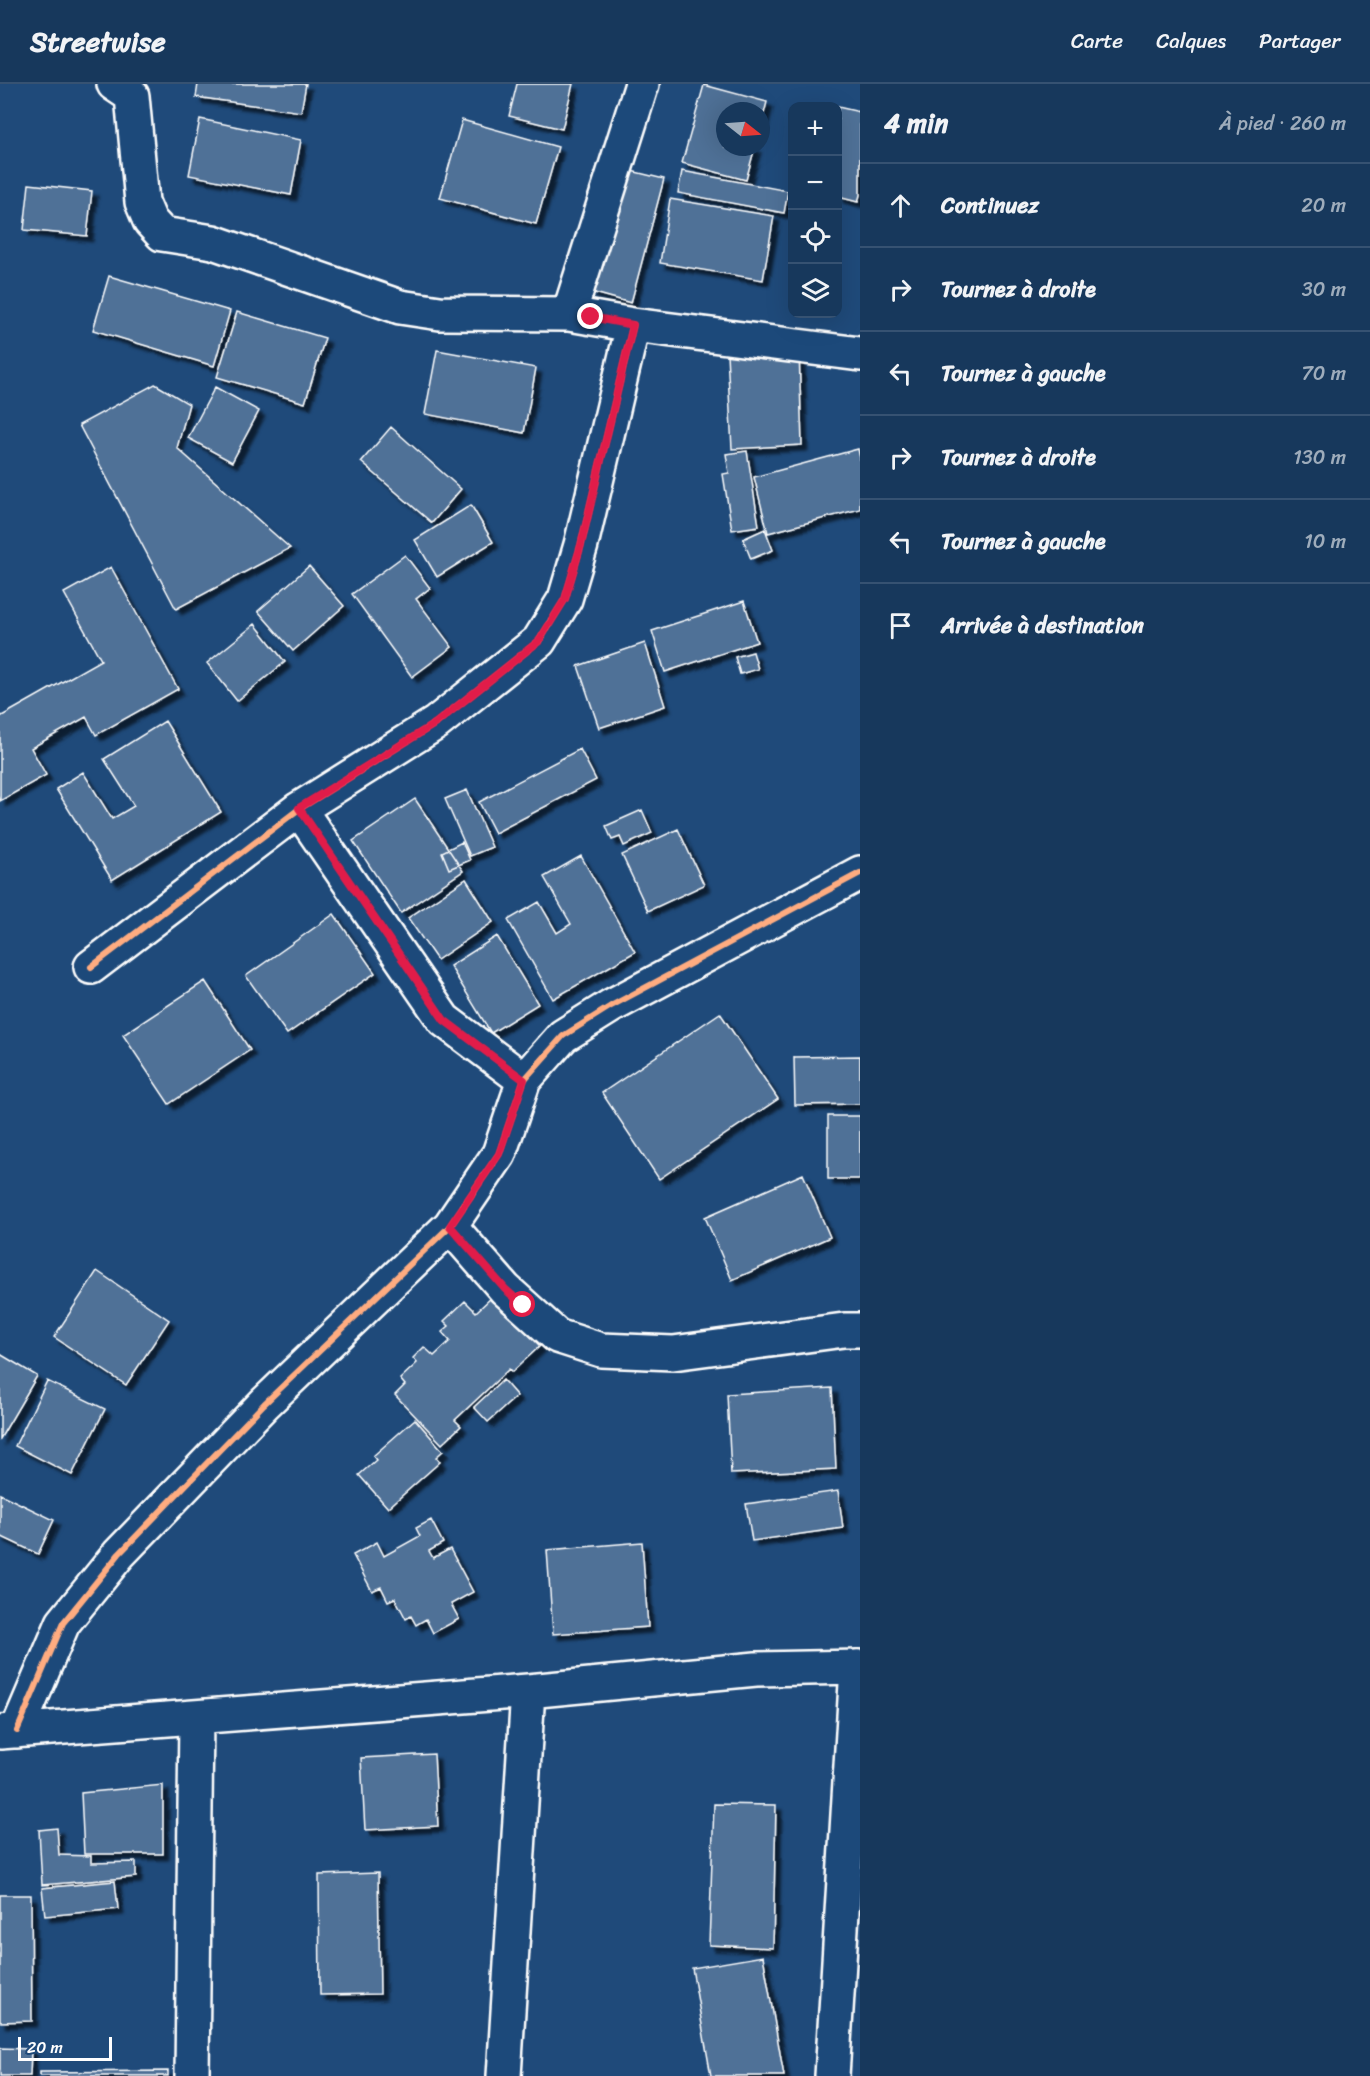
<!DOCTYPE html>
<html lang="fr">
<meta charset="utf-8">
<style>
body{margin:0;font-family:Sriracha,sans-serif;background:#203f62;color:#f1f3f6}
.controls{position:absolute;right:18px;top:18px;display:grid;overflow:hidden;border-radius:12px;box-shadow:0 6px 24px #0002}
.controls button{width:54px;height:54px;display:grid;place-items:center;padding:0;border:0;border-bottom:2px solid #365272;background:#17385c;color:#f1f3f6;font:30px sans-serif}
.compass{position:absolute;left:716px;top:18px;width:54px;height:54px;border-radius:50%;background:#17385c;box-shadow:0 6px 24px #0002;rotate:107deg}
.scale{position:absolute;left:18px;bottom:15px;width:94px;box-sizing:border-box;padding-left:6px;border:3px solid #fff;border-top:0;font-size:16px;line-height:21px;white-space:nowrap;color:#fff;-webkit-text-stroke:4px #1f4a7a;paint-order:stroke}
.stop{position:absolute;width:18px;height:18px;margin:-14px;border:4px solid #e11d48;border-radius:50%;background:#fff}
.stop.end{background:#e11d48;border-color:#fff;box-shadow:0 2px 6px #0008}
.list{margin:0;padding:0;list-style:none}
h2{display:flex;justify-content:space-between;align-items:center;height:78px;margin:0;padding:0 24px;font-size:26px}
h2 small{font-size:20px;font-weight:400;color:#9eacbb}
.list li{display:grid;grid-template-columns:39px 1fr auto;gap:18px;align-items:center;box-sizing:border-box;height:84px;padding:0 24px;border-top:2px solid #365272}
.list b{display:block;font-size:22px;white-space:nowrap}
.list em{font-size:20px;font-style:normal;color:#9eacbb}
.icon{flex:none;width:33px;height:33px;fill:none;stroke:currentColor;stroke-width:2;stroke-linecap:round;stroke-linejoin:round}
.map{position:relative;flex:none;width:860px;height:1992px;overflow:hidden}
header{display:flex;align-items:center;gap:36px;box-sizing:border-box;height:84px;padding:0 30px;background:#17385c;border-bottom:2px solid #365272}
header strong{font-size:28px}
nav{display:flex;gap:33px;margin-inline-start:auto;font-size:21px}
main{display:flex}
aside{flex:1;background:#17385c}
.map>svg:first-child{display:block}
.building{fill:#507197;stroke:#fff;stroke-width:1.5;filter:url(#shadow)}
.lines{fill:none;stroke-linecap:round;stroke-linejoin:round}
.minor-casing{stroke:#fff;stroke-width:38}
.minor{stroke:#1f4a7a;stroke-width:33}
.cycleway-casing{stroke:#1f4a7a;stroke-width:10}
.cycleway{stroke:#ffac80;stroke-width:6}
.route{stroke:#e11d48;stroke-width:8}
</style>
<header>
<strong>Streetwise</strong>
<nav><a>Carte</a><a>Calques</a><a>Partager</a></nav>
</header>
<main>
<div class="map">
<svg width="860" height="1992" viewBox="0 0 860 1992">
<defs>
<filter id="shadow"><feDropShadow dx="5.5" dy="5.5" stdDeviation="1.5" flood-color="#0009"/></filter>
</defs>
<rect width="100%" height="100%" fill="#1f4a7a"/>
<filter id="ink" filterUnits="userSpaceOnUse"><feTurbulence type="fractalNoise" baseFrequency=".0167" numOctaves="2"/><feDisplacementMap in="SourceGraphic" scale="12" xChannelSelector="R" yChannelSelector="G"/><feConvolveMatrix kernelMatrix="1 2 1 2 8 2 1 2 1" color-interpolation-filters="sRGB"/></filter>
<g filter="url(#ink)">
<path class="building" d="M198,0H306L301,28L196,13Z
M517,0H573L562,45L509,32Z
M704,1L767,18L761,41V27H725V63H755L746,96L682,79Z
M838,23L860,28V111L858,118L838,113Z
M200,35L301,56L291,111L189,91Z
M462,36L558,63L536,140L440,114Z
M623,85L664,95L631,219L591,208Z
M682,87L788,107L784,129L678,109Z
M29,100L92,107L87,152L24,146Z
M670,115L774,132L763,196L660,179Z
M109,192L230,227L214,282L93,246Z
M237,228L325,254L305,319L217,293Z
M437,266L536,284L524,349L425,330Z
M799,267L802,361L732,365L727,270Z
M155,300L189,320L177,364L290,464L176,525L79,341Z
M215,303L259,327L232,378L188,354Z
M391,343L461,405L432,439L361,378Z
M858,365L860,374V425L768,449L754,393Z
M747,367L759,442L732,446L723,390L729,389L726,370Z
M471,421L493,458L437,493L415,456Z
M765,445L773,466L751,475L743,455Z
M405,471L430,504L416,515L452,563L412,593L352,510Z
M309,482L344,522L293,567L258,527Z
M111,483L178,605L96,651L86,633L31,664L46,691L0,717V633L101,576L64,509Z
M744,517L757,558L665,588L652,547Z
M255,540L285,578L237,617L207,579Z
M645,559L665,622L599,644L578,582Z
M753,568L758,585L740,590L735,573Z
M165,637L221,728L112,796L56,705L83,688L112,735L134,722L104,675Z
M580,665L596,696L495,749L479,718Z
M467,706L492,763L470,772L445,715Z
M415,715L463,787L401,829L353,757Z
M642,726L652,749L624,762L620,753L612,756L606,742Z
M678,745L704,801L648,827L622,771Z
M462,758L470,776L449,785L442,768Z
M581,772L635,868L553,915L508,836L539,818L557,849L571,840L544,793Z
M466,795L493,838L437,876L408,834Z
M334,830L375,889L287,950L246,892Z
M497,852L538,920L491,949L450,882Z
M205,897L250,966L169,1020L123,951Z
M720,929L778,1015L659,1095L602,1009Z
M860,972V1020L795,1021L794,973Z
M828,1032H860V1095H828Z
M803,1090L830,1153L732,1196L705,1133Z
M97,1187L169,1236L126,1301L54,1253Z
M492,1213L540,1262L512,1288L509,1285L455,1336L461,1342L442,1360L395,1311L405,1301L400,1295L417,1279L413,1274L424,1263L434,1272L450,1257L442,1248L449,1242L444,1237L465,1217L476,1228Z
M0,1270L37,1292L0,1355Z
M503,1296L517,1312L488,1338L474,1323Z
M47,1297L105,1325L72,1391L15,1362Z
M832,1304L836,1385L731,1390L727,1310Z
M415,1335L443,1367L436,1373L440,1378L388,1424L359,1391L376,1376L373,1372Z
M838,1407L843,1444L752,1457L746,1420Z
M0,1410L54,1436L38,1470L0,1452Z
M431,1436L443,1459L429,1467L433,1474L450,1465L473,1508L451,1520L459,1535L433,1549L426,1535L416,1541L411,1532L406,1535L395,1514L388,1517L381,1503L372,1507L353,1471L377,1458L384,1472L420,1452L416,1444Z
M642,1458L648,1543L553,1550L547,1466Z
M434,1670L438,1742L365,1746L361,1674Z
M163,1701V1770H84L81,1709Z
M714,1720L776,1721L773,1864L709,1861Z
M57,1744L59,1771L91,1772V1779L136,1778V1793L42,1801L39,1746Z
M378,1789L380,1910L320,1911L319,1791Z
M115,1797L118,1825L45,1832L42,1804Z
M0,1811H31L32,1937L0,1938Z
M763,1872L784,1992H711L692,1884Z
M0,1964L31,1965L30,1992H0Z
M168,1987V1992H40V1988Z"/>
<g class="lines">
<g class="minor-casing">
<path id="minor" d="M114,0L132,12L142,118L150,137L162,150L213,158L400,223L440,229L569,230L633,241L860,270
M569,230L642,0
M299,725L444,936L524,996
M91,883L299,725L436,639L539,557L565,515L581,461L633,241
M450,1142L505,1205L557,1252L601,1266L673,1269L844,1246H860
M17,1647L63,1539L119,1470L264,1320L450,1142L499,1070L524,996L563,952L611,922L860,789
M0,1648L528,1607L756,1585L860,1583
M192,1992L196,1634
M504,1992L528,1607
M832,1992L857,1583"/>
</g>
<use href="#minor" class="minor"/>
<g class="cycleway-casing">
<path id="cycleway" d="M91,883L299,725L436,639L539,557L565,515L581,461L633,241
M17,1647L63,1539L119,1470L264,1320L450,1142L499,1070L524,996L563,952L611,922L860,789"/>
</g>
<use href="#cycleway" class="cycleway"/>
</g>
</g>
<g class="lines" filter="url(#ink)">
<path class="route" d="M523,1221L505,1205L450,1142L499,1070L524,996L444,936L299,724L436,639L539,557L565,515L581,461L633,241L591,233"/>
</g>
</svg>
<div class="controls">
<button>+</button>
<button>−</button>
<button><svg class="icon" aria-label="locate" viewBox="0 0 24 24"><circle cx="12" cy="12" r="6"/><path d="M12 2v4M12 18v4M2 12h4M18 12h4"/></svg></button>
<button><svg class="icon" aria-label="layers" viewBox="0 0 24 24"><path d="M12 4l9 5-9 5-9-5zM3 14l9 5 9-5"/></svg></button>
</div>
<svg class="compass" viewBox="-18 -18 36 36"><path d="M0-13l5 13h-10z" fill="#e53935"/><path d="M0 13l5-13h-10z" fill="#9eacbb"/></svg>
<div class="scale">20 m</div>
<div class="stop" style="left:523px;top:1221px"></div>
<div class="stop end" style="left:591px;top:233px"></div>
</div>
<aside>
<h2>4 min<small>À pied · 260 m</small></h2>
<ul class="list">
<li><svg class="icon" aria-label="ahead" viewBox="0 0 24 24"><path d="M12 20V5M6 11l6-6 6 6"/></svg><div><b>Continuez</b></div><em>20 m</em></li>
<li><svg class="icon" aria-label="right" viewBox="0 0 24 24"><path d="M7 20v-9h11M14 6l5 5-5 5"/></svg><div><b>Tournez à droite</b></div><em>30 m</em></li>
<li><svg class="icon" aria-label="left" viewBox="0 0 24 24"><path d="M17 20v-9H6M10 6l-5 5 5 5"/></svg><div><b>Tournez à gauche</b></div><em>70 m</em></li>
<li><svg class="icon" aria-label="right" viewBox="0 0 24 24"><path d="M7 20v-9h11M14 6l5 5-5 5"/></svg><div><b>Tournez à droite</b></div><em>130 m</em></li>
<li><svg class="icon" aria-label="left" viewBox="0 0 24 24"><path d="M17 20v-9H6M10 6l-5 5 5 5"/></svg><div><b>Tournez à gauche</b></div><em>10 m</em></li>
<li><svg class="icon" aria-label="arrive" viewBox="0 0 24 24"><path d="M6 21V4h12l-3 4 3 4H6"/></svg><div><b>Arrivée à destination</b></div></li>
</ul>
</aside>
</main>
